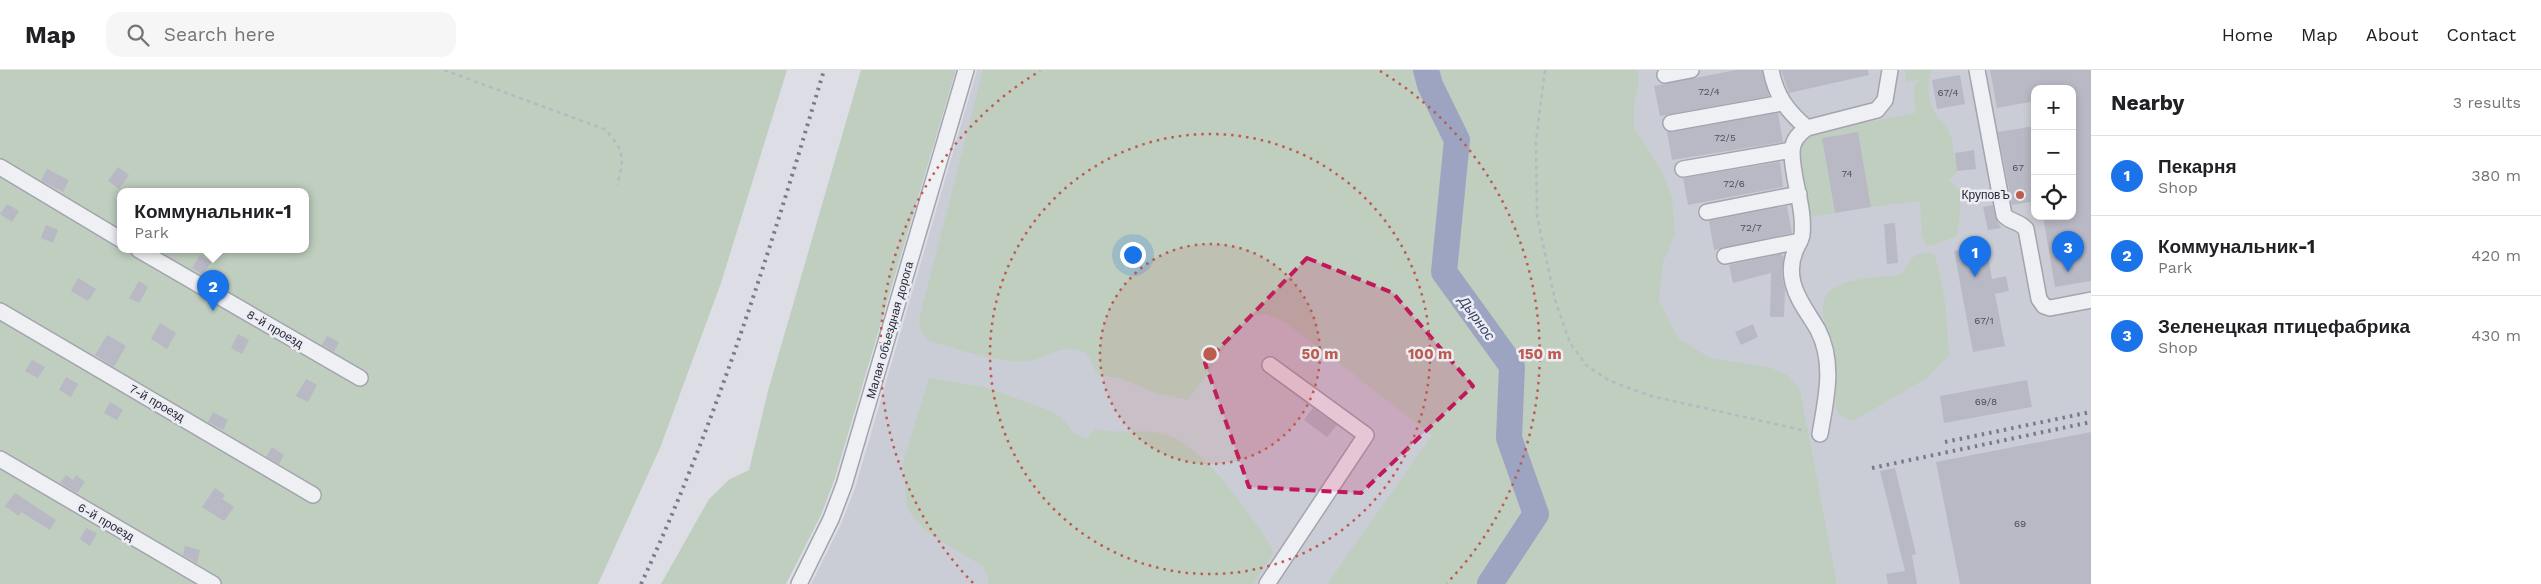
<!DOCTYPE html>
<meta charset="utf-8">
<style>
body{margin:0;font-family:"Work Sans",sans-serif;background:#f6f6f6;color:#202124}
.controls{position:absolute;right:15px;top:15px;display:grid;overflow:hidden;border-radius:10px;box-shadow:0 2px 8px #0003}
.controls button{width:45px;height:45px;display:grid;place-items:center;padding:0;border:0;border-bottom:1px solid #e0e0e0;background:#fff;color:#202124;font:25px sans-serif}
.you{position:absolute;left:1132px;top:184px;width:18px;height:18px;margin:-12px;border:4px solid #fff;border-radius:50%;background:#1a73e8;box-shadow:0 0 0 8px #1a73e833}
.badge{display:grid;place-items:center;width:32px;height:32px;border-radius:50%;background:#1a73e8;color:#fff;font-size:16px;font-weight:700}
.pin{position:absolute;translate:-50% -41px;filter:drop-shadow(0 1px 2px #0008)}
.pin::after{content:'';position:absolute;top:26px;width:18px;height:15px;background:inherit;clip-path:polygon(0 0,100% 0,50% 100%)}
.popup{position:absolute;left:117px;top:118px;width:192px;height:65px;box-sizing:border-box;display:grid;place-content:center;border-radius:10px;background:#fff;filter:drop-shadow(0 1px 4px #0005);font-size:16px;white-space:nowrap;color:#757577}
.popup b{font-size:19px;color:#202124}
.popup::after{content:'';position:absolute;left:50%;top:100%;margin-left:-10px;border:10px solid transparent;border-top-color:#fff}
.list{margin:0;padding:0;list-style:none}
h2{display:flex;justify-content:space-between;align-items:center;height:65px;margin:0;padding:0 20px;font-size:21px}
h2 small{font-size:16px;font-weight:400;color:#757577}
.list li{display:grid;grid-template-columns:32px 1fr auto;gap:15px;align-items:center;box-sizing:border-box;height:80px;padding:0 20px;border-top:1px solid #e0e0e0}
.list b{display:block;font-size:19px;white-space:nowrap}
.list p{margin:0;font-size:16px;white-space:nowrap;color:#757577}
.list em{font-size:16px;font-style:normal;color:#757577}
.icon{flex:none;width:28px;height:28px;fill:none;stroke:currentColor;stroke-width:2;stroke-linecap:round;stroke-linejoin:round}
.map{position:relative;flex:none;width:2091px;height:514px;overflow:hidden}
header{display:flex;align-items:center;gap:30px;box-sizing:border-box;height:70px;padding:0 25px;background:#fff;border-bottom:1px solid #e0e0e0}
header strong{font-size:24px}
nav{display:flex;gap:28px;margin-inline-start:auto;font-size:18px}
.search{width:350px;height:45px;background:#f6f6f6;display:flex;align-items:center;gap:12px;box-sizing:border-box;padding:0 18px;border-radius:15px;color:#757577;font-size:19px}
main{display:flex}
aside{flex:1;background:#fff}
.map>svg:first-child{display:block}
.built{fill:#cbcdd6;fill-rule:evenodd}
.green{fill:#bfcebf;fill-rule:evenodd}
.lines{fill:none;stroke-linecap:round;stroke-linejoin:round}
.river{stroke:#9ca4c1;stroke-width:26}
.building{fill:#b8b9c4}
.minor-casing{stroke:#a3a4ae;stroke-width:18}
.path{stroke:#b7b9c0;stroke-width:2.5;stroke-dasharray:4 4;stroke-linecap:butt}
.minor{stroke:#eff0f4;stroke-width:15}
.rail{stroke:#797b8d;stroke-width:4;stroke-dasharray:2.5 5;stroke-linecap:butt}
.marked{fill:#c2185b;fill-opacity:0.2;stroke:#c2185b;stroke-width:4;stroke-dasharray:10 6;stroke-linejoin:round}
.ring{fill:none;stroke:#bd5b4f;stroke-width:2.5;stroke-dasharray:2.5 5}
.poi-dot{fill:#bd5b4f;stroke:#ecedf3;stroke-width:2}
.labels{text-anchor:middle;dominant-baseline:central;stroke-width:5;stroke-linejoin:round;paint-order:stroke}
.number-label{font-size:10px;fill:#4c4e5c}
.poi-label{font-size:12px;fill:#282a3a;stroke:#ecedf3;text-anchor:end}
.street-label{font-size:12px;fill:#282a3a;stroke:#ecedf3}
.water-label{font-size:14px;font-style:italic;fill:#384168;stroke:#ecedf3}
.centre{fill:#bd5b4f;stroke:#ecedf3;stroke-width:2.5}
.ring-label{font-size:15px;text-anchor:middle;font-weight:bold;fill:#bd5b4f;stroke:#ecedf3;stroke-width:5;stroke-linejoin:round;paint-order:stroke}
</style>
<header>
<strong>Map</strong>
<div class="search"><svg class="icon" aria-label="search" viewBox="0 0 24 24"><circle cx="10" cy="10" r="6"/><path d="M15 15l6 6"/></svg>Search here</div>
<nav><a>Home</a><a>Map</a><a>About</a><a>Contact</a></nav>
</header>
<main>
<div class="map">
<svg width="2091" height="514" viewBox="0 0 2091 514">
<rect width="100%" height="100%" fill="#dddee5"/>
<path class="built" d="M977,0H2091V514H811L841,454L855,418ZM2035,19H2072V146H2035Z"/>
<path class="green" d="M0,0H787L721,213L660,378L598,514H0ZM120,122H306V180H120Z
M861,0H956L834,411L821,445L786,514H661L709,429L730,409L749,400L768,321Z
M983,0H1638L1639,12L1634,34V58L1663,103L1672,128L1675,165L1663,192L1659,230L1678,268L1710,288L1768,297L1786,304L1800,319L1837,514H1327L1432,365L1285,252L1266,244L1248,247L1188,330L1156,323L1119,308L1097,305C1093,296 1091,285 1081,281C1062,273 1045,290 1026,291C995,293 960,279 929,271L921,262L919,250Z
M1905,0H1932C1924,18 1930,44 1947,56L1952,70L1957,101L1949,111L1960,120V143L1957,166L1933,175H1926L1922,165L1920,131L1871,137L1858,62L1822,68L1835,143L1809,147L1800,78L1810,63L1915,43L1914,17L1919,10L1906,12Z
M1920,183L1934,184C1946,217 1947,251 1949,285L1927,308L1855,350L1847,349L1837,343C1834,323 1838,301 1835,281C1833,268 1824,257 1823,244C1818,205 1872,210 1901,204L1912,188Z
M929,308L984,317L1043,338L1061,347L1073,362L1086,369L1095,359C1118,365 1145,358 1167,365C1205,378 1251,445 1272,478L1273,484L1253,514H988L989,511L983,496L928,463L915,450L907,437L903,393Z"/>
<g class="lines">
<path class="river" d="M1426,0L1430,15L1457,70L1444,202L1512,296L1509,368L1536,444L1490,514"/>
</g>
<path class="building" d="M1736,0H1762L1769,26L1660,46L1654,16Z
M1781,0H1868L1869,5L1789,23Z
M1990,0H2091V211L2055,217L2043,146H2072V19H2035V31L1997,38Z
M1960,5L1965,34L1937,39L1932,10Z
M1778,43L1783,72L1672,90L1667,62Z
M2035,56V131L2012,135L1998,62Z
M1858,62L1871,137L1835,143L1822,68Z
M1974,80L1976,99L1957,101L1955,83Z
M1780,92L1783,117L1688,135L1683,108Z
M118,97L129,105L119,119L108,111Z
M47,99L69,110L63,122L41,111Z
M7,134L19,141L12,152L0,144Z
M1993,135L1995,147L2001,158L1988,160L1983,137Z
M1787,136L1792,163L1714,180L1709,151Z
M1895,153L1898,193L1887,194L1884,154Z
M46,155L58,160L53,173L41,168Z
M1986,175L1992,209L2006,206L2009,221L1995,224L2005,276L1973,282L1954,181Z
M1781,184L1784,187L1782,205L1785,220L1784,247H1770L1771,203L1733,213L1729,195Z
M200,185L211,192L203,205L192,198Z
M78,208L96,219L88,231L71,221Z
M139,211L148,217L139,233L129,228Z
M160,253L176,263L167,279L151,269Z
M1753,254L1758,267L1741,275L1735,262Z
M238,264L249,270L242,284L231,278Z
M107,265L126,276L114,297L95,285Z
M327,266L339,272L334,282L322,275Z
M32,290L45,297L38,308L25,301Z
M66,307L78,314L71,327L59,320Z
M306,309L317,315L308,332L296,326Z
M2027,310L2032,337L1944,353L1940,326Z
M110,332L123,340L117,350L104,343Z
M1313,338L1337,355L1327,367L1304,350Z
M213,342L228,350L223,360L208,352Z
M2091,362V514H1960L1936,392Z
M272,377L284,385L279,394L266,387Z
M1895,398L1916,484L1912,485L1917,514H1888L1886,504L1905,501L1880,401Z
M66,405L73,410L76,405L85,412L77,423L60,413Z
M215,418L225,425L222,429L234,437L224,451L202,437Z
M15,423L56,450L50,460L21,442L19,446L5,436Z
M86,458L97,463L90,476L80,469Z
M185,476L200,480L197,493L183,485Z"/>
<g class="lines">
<g class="minor-casing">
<path id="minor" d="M1771,0C1776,26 1787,41 1807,58
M1977,0L2004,145C2010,152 2019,151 2026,159L2039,229L2044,236L2050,238L2091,230
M1665,5L1691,0
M1671,53L1782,33
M0,97L120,169
M1683,99L1792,80
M1707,142L1799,124
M139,180L360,308
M1725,186L1800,171
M0,241L313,425
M1820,364C1826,329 1835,293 1818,260C1809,244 1797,230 1793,213C1790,201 1791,190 1796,179C1798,174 1801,171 1802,165C1805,137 1792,110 1792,82C1792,71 1798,64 1807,58L1877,40L1885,30L1890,0
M0,389L213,514
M799,514L831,449L844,415L966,0
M1267,514L1366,365L1270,295"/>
</g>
<path class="path" d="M444,0L604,59C624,78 625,89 617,115
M1545,0L1536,71L1537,146L1555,230L1570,273L1587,296L1610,311L1651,326L1806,361"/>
<use href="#minor" class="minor"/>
<path class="rail" d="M1945,372L2091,342
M1872,398L2091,352
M641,514C718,349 772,174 824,0"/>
</g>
<path class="marked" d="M1307,188L1393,223L1473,316L1361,423L1249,417L1205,293Z"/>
<circle cx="1210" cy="284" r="110" fill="#bd5b4f" fill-opacity=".12"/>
<g class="ring">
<circle cx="1210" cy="284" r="110"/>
<circle cx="1210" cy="284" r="220"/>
<path d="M973 513A330 330 0 0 1 1040 1M1380 1A330 330 0 0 1 1447 513"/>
</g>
<circle class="poi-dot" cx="2020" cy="125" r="5"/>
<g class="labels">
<g class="number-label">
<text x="1709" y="21">72/4</text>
<text x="1948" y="22">67/4</text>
<text x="1725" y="67">72/5</text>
<text x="2018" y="97">67</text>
<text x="1847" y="103">74</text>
<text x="1734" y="113">72/6</text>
<text x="1751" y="157">72/7</text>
<text x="1984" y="250">67/1</text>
<text x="1986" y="331">69/8</text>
<text x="2020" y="453">69</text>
</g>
<g class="poi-label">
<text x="2010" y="125">КруповЪ</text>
</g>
<g class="street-label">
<text transform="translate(275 259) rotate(30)">8-й проезд</text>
<text transform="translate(890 260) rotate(-74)">Малая объездная дорога</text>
<text transform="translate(157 333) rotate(30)">7-й проезд</text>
<text transform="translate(106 452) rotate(30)">6-й проезд</text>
</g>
<g class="water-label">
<text transform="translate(1477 248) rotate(54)">Дырнос</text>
</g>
</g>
<circle cx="1210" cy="284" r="8" class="centre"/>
<g class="ring-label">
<text x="1320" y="289">50 m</text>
<text x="1430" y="289">100 m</text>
<text x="1540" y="289">150 m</text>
</g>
</svg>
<div class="controls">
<button>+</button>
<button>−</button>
<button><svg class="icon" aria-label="locate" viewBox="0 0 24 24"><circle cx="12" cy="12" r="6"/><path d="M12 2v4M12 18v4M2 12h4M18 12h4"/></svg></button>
</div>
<div class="you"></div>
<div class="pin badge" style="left:1975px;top:207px">1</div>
<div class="pin badge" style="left:213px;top:241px">2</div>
<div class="popup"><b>Коммунальник-1</b>Park</div>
<div class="pin badge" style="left:2068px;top:202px">3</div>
</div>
<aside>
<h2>Nearby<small>3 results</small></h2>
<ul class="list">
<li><span class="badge">1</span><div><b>Пекарня</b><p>Shop</p></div><em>380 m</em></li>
<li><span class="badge">2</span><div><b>Коммунальник-1</b><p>Park</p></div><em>420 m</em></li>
<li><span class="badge">3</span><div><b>Зеленецкая птицефабрика</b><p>Shop</p></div><em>430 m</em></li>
</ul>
</aside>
</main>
